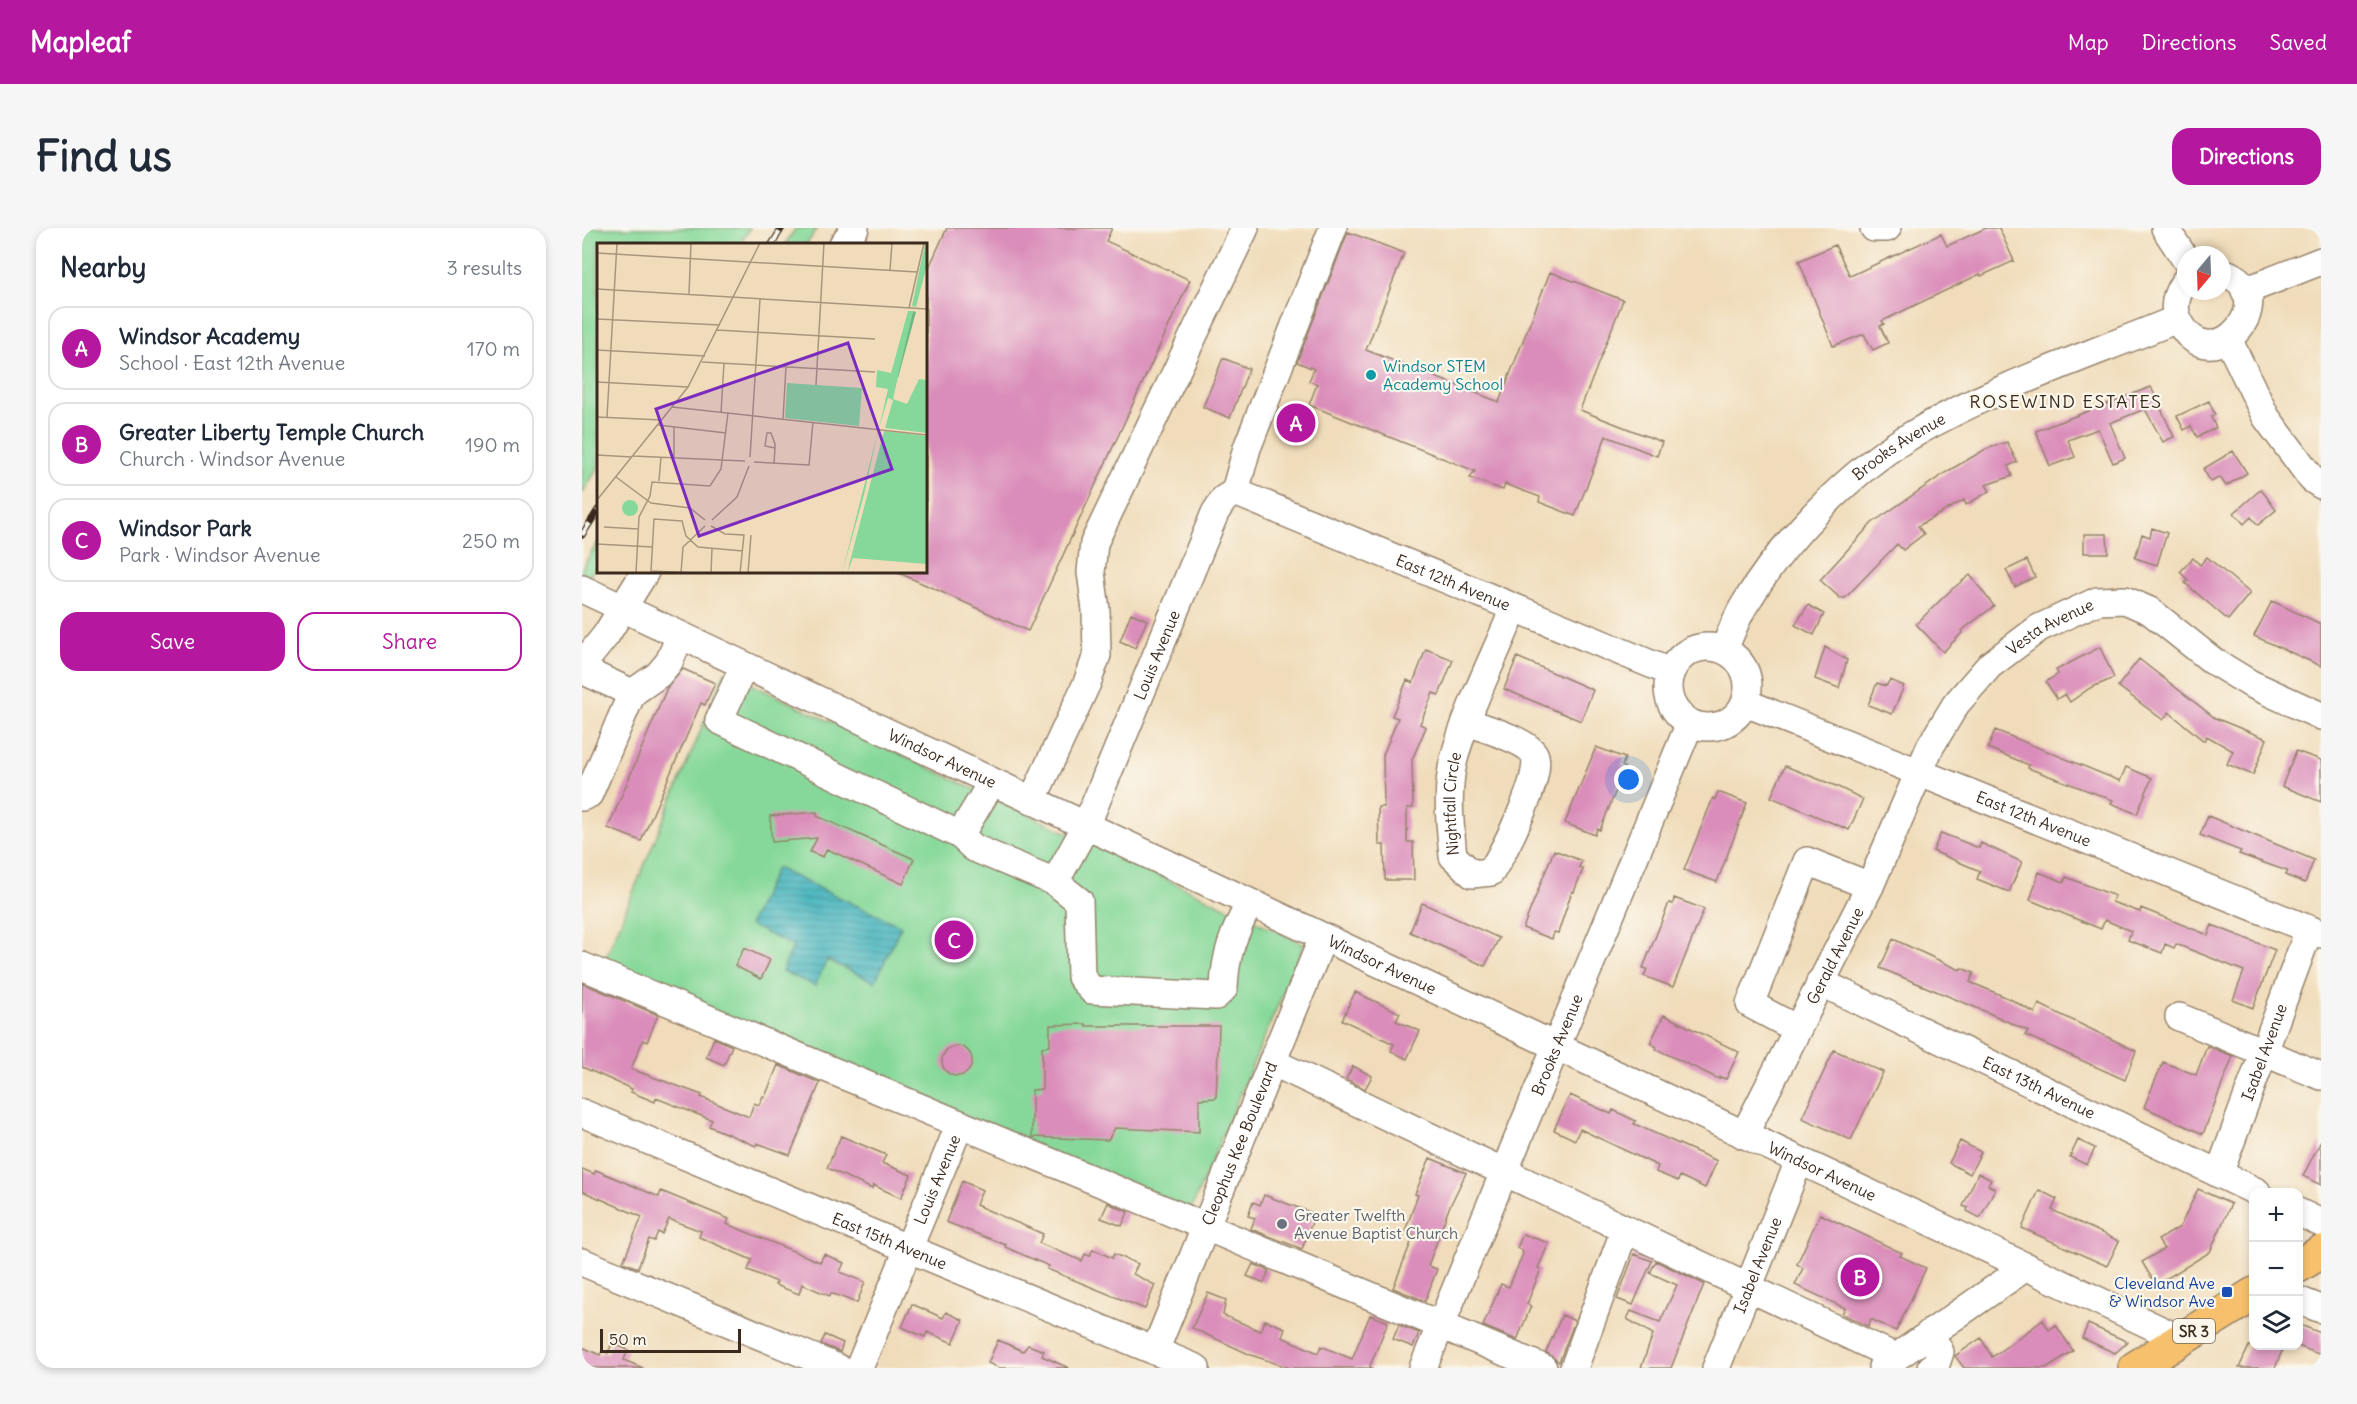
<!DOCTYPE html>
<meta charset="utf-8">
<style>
body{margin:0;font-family:Delius,sans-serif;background:#f6f6f7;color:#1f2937}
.controls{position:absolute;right:18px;bottom:18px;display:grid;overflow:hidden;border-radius:12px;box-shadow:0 3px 9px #0003}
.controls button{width:54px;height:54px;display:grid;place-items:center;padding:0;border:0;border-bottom:2px solid #e0e1e3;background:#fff;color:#1f2937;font:30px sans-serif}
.compass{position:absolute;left:1595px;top:18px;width:54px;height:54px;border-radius:50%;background:#fff;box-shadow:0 3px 9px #0003;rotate:199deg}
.scale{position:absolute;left:18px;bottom:15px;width:141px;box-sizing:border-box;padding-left:6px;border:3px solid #3b2a1e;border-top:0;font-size:16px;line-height:21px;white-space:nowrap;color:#3b2a1e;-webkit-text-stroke:4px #fbf7ec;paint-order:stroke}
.you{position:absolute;left:1047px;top:552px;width:21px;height:21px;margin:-15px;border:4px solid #fff;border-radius:50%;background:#1a73e8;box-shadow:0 0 0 9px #1a73e833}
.badge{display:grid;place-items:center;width:39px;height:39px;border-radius:50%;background:#b5179e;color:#fff;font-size:20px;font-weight:700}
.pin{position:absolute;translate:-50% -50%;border:3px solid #fff;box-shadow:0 2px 6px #0006}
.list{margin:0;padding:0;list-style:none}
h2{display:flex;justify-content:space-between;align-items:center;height:78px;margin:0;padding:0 24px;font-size:26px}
h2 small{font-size:20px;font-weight:400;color:#747a83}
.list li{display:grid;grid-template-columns:39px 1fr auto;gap:18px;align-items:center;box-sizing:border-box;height:84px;margin:0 12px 12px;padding:0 12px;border:2px solid #e0e1e3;border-radius:18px}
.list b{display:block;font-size:22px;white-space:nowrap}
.list p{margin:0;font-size:20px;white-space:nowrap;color:#747a83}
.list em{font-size:20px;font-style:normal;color:#747a83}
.actions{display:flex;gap:12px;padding:18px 24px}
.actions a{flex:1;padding:14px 0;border:2px solid #b5179e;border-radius:18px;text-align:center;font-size:21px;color:#b5179e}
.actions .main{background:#b5179e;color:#fff}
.icon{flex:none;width:33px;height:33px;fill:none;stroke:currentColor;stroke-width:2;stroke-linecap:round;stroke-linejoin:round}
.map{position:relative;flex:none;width:1739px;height:1140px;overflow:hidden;border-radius:18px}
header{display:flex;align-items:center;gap:36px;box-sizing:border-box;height:84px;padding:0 30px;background:#b5179e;color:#fff}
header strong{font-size:28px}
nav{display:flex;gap:33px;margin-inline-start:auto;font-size:21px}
.intro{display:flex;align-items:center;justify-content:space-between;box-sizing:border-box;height:144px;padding:0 36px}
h1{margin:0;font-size:42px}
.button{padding:15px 27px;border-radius:18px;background:#b5179e;color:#fff;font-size:21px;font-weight:700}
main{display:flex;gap:36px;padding:0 36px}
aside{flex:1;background:#fff;border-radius:18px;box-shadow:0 3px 9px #0003}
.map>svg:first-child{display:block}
.green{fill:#85d899;stroke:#60815c;stroke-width:1.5}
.water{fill:url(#water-rules);stroke:#41706e;stroke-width:1.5}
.building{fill:#da8dba}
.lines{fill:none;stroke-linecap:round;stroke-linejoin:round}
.minor-casing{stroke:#96836c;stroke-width:30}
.major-casing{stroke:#96836c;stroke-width:36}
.minor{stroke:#fff;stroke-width:27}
.major{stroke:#f7c06c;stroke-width:33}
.rail-casing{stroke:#3b2a1e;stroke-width:7}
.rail{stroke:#fbf7ec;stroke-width:4.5;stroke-dasharray:14;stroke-linecap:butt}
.culture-dot{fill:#0f9aa8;stroke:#fbf7ec;stroke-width:2}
.worship-dot{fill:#6b7280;stroke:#fbf7ec;stroke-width:2}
.transit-dot{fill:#1a4fb4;stroke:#fbf7ec;stroke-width:2}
.labels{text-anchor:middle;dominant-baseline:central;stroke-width:4.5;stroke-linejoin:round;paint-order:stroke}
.shield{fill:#fbf7ec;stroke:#75685c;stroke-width:1.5}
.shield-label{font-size:15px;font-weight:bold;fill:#3b2a1e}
.culture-label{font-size:16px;fill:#0d838f;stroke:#fbf7ec;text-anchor:start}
.street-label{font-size:16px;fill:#3b2a1e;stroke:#fbf7ec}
.worship-label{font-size:16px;fill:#5b616d;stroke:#fbf7ec;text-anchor:start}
.transit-label{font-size:16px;fill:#164399;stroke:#fbf7ec;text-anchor:end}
.neighbourhood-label{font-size:18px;letter-spacing:1.5px;fill:#3b2a1e;stroke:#fbf7ec}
.inset-road{fill:none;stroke:#a8957c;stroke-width:1.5}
.view{fill:#7b2cbf;fill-opacity:0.15;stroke:#7b2cbf;stroke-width:3}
.inset-edge{fill:none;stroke:#3b2a1e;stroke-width:3}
</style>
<header>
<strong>Mapleaf</strong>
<nav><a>Map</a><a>Directions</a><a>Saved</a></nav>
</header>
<div class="intro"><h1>Find us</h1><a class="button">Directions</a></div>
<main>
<aside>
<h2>Nearby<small>3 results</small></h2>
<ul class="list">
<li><span class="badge">A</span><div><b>Windsor Academy</b><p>School · East 12th Avenue</p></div><em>170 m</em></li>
<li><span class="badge">B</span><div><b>Greater Liberty Temple Church</b><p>Church · Windsor Avenue</p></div><em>190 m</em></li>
<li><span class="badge">C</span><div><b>Windsor Park</b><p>Park · Windsor Avenue</p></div><em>250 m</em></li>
</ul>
<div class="actions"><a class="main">Save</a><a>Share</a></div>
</aside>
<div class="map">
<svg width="1739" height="1140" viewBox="0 0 1739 1140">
<defs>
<pattern id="water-rules" width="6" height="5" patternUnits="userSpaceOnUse" patternTransform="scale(1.5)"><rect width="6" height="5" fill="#47b6bf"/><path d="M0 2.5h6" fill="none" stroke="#3c949b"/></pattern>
</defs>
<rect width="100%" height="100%" fill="#fbf7ec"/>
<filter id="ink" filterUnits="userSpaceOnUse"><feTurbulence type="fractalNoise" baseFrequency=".0167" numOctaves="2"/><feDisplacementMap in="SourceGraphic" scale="12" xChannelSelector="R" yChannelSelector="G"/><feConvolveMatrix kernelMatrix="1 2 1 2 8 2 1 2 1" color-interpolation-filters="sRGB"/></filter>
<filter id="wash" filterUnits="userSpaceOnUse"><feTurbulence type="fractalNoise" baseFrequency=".008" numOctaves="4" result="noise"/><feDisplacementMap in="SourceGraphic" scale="24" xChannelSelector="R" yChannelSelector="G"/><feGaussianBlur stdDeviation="1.35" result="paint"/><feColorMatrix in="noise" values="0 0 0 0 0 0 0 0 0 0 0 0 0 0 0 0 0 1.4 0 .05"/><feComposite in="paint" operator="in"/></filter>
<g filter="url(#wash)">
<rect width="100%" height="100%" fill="#f0dcba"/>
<path class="green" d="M0,0H168L158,16H16V240L0,266Z
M214,0H235L225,16H203Z
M16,314V335L7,349L0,345V340Z
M143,444L722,716L607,986L19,741Z"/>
<path class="water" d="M194,640L319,698L293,754L245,732L233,758L200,743L211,718L167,697Z"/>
<g id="blocks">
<path class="building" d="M365,0H530L524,13L608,52L446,403L315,344H344V46Z
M1404,0H1417L1432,33L1399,48L1398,46L1300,93L1302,96L1298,98L1306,115L1291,122L1282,106L1251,118L1217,33L1253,17L1268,48L1359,6L1365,18Z
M766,4L822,25L784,122L917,174L968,44L1041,72L998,182L1080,214L1075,228L1024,208L993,288L957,274L958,269L923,256L921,262L888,250L893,243L727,177L735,156L727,153L732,141L715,134Z
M641,130L667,141L648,190L621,179Z
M1569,159L1592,209L1581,214L1563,181L1528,195L1543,230L1531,235L1516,201L1486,212L1493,229L1468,238L1454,203Z
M1627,173L1633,187L1629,189L1634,200L1615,209L1609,198L1602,202L1595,188Z
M1425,214L1435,234L1426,238L1430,248L1404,257L1408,263L1384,277L1382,272L1336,298L1342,306L1321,322L1315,316L1263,370H1258L1238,352L1290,295L1366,243L1404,221Z
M1651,223L1665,245L1644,258L1638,249L1629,254L1621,241Z
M1679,261L1694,282L1676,297L1669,289L1662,296L1652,285Z
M1570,300L1585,305L1575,337L1553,330L1560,306L1568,309Z
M1502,306H1525L1526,325H1502Z
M1625,329L1668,365L1646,392L1603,355L1606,352L1598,344L1611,330L1618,337Z
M1445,332L1453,349L1433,359L1424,342Z
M1388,347L1412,378L1379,403L1380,405L1361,424L1334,396L1369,362Z
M1690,373L1739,396V438L1672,408Z
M1226,377L1242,386L1232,407L1213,397Z
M549,385L565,392L553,420L538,413Z
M1243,419L1265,432L1257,460L1233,451Z
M1518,419L1532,450L1508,460L1488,474L1483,466L1475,471L1464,454L1476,446L1474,442Z
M844,421L871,432L857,467L851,465L838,496L844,499L830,532L831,580H825V614H831L832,652H803L802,617H797L796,579H802L801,527L816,490L810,488L825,452L831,455Z
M935,429L1011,462L999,493L922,461Z
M1557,431L1633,490L1685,511L1671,547L1645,536L1651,523L1625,508L1622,513L1587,484L1581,492L1536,458Z
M101,441L133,455L123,477L119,475L59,613L26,600L85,460Z
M1308,452L1322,458L1310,486L1286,477L1295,455L1304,458Z
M1413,502L1538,553L1544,539L1570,550L1555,586L1529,575L1531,572L1446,540L1447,537L1406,520Z
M1014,519L1043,530L1040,538L1043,540L1018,602L1015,601L1013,607L983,595Z
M1714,523L1739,532V574L1700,558Z
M1203,538L1254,558L1281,571L1267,602L1189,569Z
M1136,564L1165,575L1135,654L1102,642L1131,570L1133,571Z
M235,584V588L332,631L321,656L245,621L241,629L228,624L235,610L190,614L188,588Z
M1626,588L1732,632L1723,655L1703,647L1705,643L1657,626L1659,623L1618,607Z
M1359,605L1397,620L1399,615L1440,634L1427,664L1395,651L1398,643L1351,623Z
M972,622L1000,633L997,639L1001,641L992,664L990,663L976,705L972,704L970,711L941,700Z
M1457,644L1482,654L1484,649L1533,668L1530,674L1558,684L1559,680L1626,707L1630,697L1693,722L1671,780L1651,772L1662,743L1594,716L1592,720L1583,716L1580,725L1546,712L1549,703L1523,692L1519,701L1448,672Z
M1092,670L1122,681L1091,759L1062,748L1065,741L1061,740L1087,675L1091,676Z
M840,675L917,710L903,738L828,704Z
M1311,711L1378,742L1379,740L1392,745L1388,754L1428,771L1453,785L1457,776L1554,823L1543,852L1443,807L1446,803L1407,785L1298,740Z
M162,720L188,732L179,751L153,738Z
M0,755L76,787L65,814L61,812L49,841L120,867L119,869L167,889L172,875L177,877L181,868L183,869L196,837L238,855L208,927L175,915L174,918L127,898L130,892L74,870L73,874L49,864L50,861L0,839Z
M773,764L818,785L814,793L838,803L825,831L809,823L812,816L760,792Z
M1082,787L1157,824L1144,851L1138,849L1137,851L1074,821L1075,819L1068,815Z
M504,796V798H637L634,870L617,871V904L533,900L526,912L450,909V862L460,861V819L468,818V797Z
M132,810L150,818L142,837L124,829Z
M360 833a15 15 0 1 1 30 0a15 15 0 1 1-30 0Z
M1625,818L1651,828L1621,906L1562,879L1581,834L1614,847Z
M1252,822L1301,844L1269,912L1220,890Z
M771,838L790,848L783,861L764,851Z
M988,867L1029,886L1031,882L1054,893L1052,896L1135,933L1123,960L1098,948L1096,953L1074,944L1076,938L998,901L993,912L972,902Z
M259,908L304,927L300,935L329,947L319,970L291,957L290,961L245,940Z
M1496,912L1513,920L1505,937L1488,929Z
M1378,913L1399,924L1388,946L1367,935Z
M1739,913V957L1721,948Z
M848,930L884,945L867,980L846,1038L855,1041L843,1073L811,1060L832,1007L823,1003L836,967L833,966Z
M0,941L12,946L14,942L77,969L79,963L147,991L145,996L238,1034L242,1026L262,1035L258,1044L283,1054L275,1075L249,1065L248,1068L220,1056L217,1066L193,1057L195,1054L166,1042L170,1032L117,1009L119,1003L87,991L80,1006L76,1004L72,1013L67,1011L56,1040L41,1034L60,989L0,963Z
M1396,945L1409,952L1406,957L1413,961L1398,990L1385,983L1386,980L1381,978Z
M380,953L400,962L394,977L461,1006L457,1015L500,1033L503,1026L508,1028L511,1021L530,1030L532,1026L556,1036L551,1046L573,1057L563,1081L465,1041L467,1038L423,1019L424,1017L364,994Z
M1616,961L1649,976L1628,1024L1574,1057L1560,1034L1582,1021L1576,1012L1598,999Z
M1457,962L1475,971L1470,982L1537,1013L1525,1038L1440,1000Z
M682,967L733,986L720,1021L669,1001L673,990L666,988L671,974L678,977Z
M526,975L546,984L540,998L519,990Z
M1238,986L1320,1025L1318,1028L1344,1040L1314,1103L1289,1091L1286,1098L1260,1086L1263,1080L1213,1057L1221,1040L1215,1036Z
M941,1006L967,1015L956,1040L959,1041L945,1076L949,1078L935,1112L901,1098L919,1056L927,1059L941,1026L940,1022L935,1020Z
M1052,1026L1070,1033L1051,1077L1035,1071Z
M1074,1033L1122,1056L1089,1140H1059L1071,1106L1045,1091L1049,1083L1078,1094L1095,1057L1068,1045Z
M671,1036L687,1042L682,1055L665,1048Z
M626,1065L644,1072L641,1087L678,1103L683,1092L703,1100L700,1109L736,1125L739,1118L770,1131L788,1087L806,1094L788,1138L790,1140H708L669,1127L610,1100Z
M330,1076L361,1090L364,1084L381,1092L371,1115L345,1104L343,1109L320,1099Z
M980,1087L993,1093L977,1134L964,1124Z
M1461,1092L1467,1102L1474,1097L1491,1123L1464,1140H1382L1373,1128L1399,1110L1410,1129Z
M1506,1096L1546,1114L1533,1125L1500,1110Z
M1716,1096L1739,1105V1127L1716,1118Z
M817,1097L837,1105L831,1119L811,1111Z
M243,1107L261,1115L258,1124L239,1116Z
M416,1112L441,1123L446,1117L462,1123L460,1128L487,1140H418L406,1135Z
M30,1115L46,1122L42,1132L61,1140H0V1119L18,1127L20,1123L26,1125Z
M1667,1118H1702L1693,1140H1657Z"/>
</g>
</g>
<g filter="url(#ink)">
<use href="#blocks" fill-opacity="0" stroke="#96836c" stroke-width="1.5"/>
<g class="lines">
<g class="minor-casing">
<g id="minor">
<path d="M1292,0H1305"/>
<path d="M1583,0L1604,32"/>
<path d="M261,16L273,0"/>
<path d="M1604,52C1594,65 1589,80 1598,95C1631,157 1707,65 1640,44"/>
<path d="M1663,63L1739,33"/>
<path d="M1646,111L1684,189L1730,251L1739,257"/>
<path id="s1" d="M653,264L1088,444"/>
<path d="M653,264L665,220L751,0"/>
<path id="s2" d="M0,361L1598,1111"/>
<circle cx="1126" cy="459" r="40"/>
<path id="s3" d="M1142,421C1149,406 1154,390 1163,376C1201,313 1265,246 1328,208C1411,159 1506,128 1595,91"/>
<path d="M0,437L24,407L63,344"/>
<path d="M162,438L137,492L378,607L410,554"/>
<path d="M0,442L50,465"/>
<path id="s4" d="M1164,475L1739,706"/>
<path id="s5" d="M886,494C901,500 944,512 952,526C963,545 921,625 909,644L890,646L871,628C868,597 864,562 872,531C884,484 913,427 932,381"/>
<path d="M0,569L7,566L50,465L76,447L87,434L98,408"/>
<path d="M450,573L505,455L515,427L514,382L509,344L512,315L663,0"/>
<path id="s6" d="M378,607L392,620L473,654L504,598L633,285L642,271L653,264"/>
<path d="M473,654L497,673L499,749L510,762L634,768L642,760C643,727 652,704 668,675"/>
<path d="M0,738L961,1140"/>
<path id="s7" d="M1238,754L1675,964"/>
<path d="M1597,789L1739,848"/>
<path d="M1215,801L1168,776L1225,633L1288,658"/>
<path d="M690,834L1313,1129"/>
<path id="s8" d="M0,885L614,1140"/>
<path id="s9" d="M1162,907L1288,658L1348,519L1374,476L1408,437L1457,400L1515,373L1543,372L1568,383L1631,433L1669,456L1739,488"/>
<path id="s10" d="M1637,946L1727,702"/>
<path d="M1716,984L1739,995"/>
<path d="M0,1034L256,1140"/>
<path d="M1716,1072L1739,1081"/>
<path d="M1348,1105L1358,1124L1354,1136L1349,1140"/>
<path id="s11" d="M573,1123L741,709"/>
<path d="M1300,1139L1444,1039"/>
<path id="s12" d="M277,1140L378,896"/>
<path id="s13" d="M841,1140L1108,495"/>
<path d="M992,1140L1043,1001"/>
<path id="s14" d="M1134,1140L1217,933"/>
</g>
</g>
<g class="major-casing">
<path id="major" d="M1716,1038L1739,1024
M1553,1140L1672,1066"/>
</g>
<use href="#minor" class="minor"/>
<use href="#major" class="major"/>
<g class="rail-casing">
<path id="rail" d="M190,16L200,0
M0,307L16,282"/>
</g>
<use href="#rail" class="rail"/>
</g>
</g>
<circle class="culture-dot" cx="789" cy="147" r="6"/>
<circle class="worship-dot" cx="700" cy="996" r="6"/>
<rect class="transit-dot" x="1639" y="1058" width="12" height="12" rx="3"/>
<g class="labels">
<rect class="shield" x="1591" y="1091" width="42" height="24" rx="4.5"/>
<g class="shield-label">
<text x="1612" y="1103">SR 3</text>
</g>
<g class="culture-label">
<text x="801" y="138">Windsor STEM<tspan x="801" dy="18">Academy School</tspan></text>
</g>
<g class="street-label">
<text stroke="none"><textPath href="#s3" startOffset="272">Brooks Avenue</textPath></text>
<text stroke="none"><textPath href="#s1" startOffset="236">East 12th Avenue</textPath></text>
<text stroke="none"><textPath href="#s9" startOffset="604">Vesta Avenue</textPath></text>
<text stroke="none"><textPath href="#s6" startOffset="356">Louis Avenue</textPath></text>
<text stroke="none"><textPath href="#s2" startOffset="398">Windsor Avenue</textPath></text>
<text stroke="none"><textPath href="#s5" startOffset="300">Nightfall Circle</textPath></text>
<text stroke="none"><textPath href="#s4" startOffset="310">East 12th Avenue</textPath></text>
<text stroke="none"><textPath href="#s9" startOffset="201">Gerald Avenue</textPath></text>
<text stroke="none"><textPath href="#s2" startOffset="884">Windsor Avenue</textPath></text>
<text stroke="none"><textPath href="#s13" startOffset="350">Brooks Avenue</textPath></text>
<text stroke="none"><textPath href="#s10" startOffset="130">Isabel Avenue</textPath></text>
<text stroke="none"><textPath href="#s7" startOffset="243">East 13th Avenue</textPath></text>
<text stroke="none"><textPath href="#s11" startOffset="224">Cleophus Kee Boulevard</textPath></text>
<text stroke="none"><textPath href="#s2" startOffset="1370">Windsor Avenue</textPath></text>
<text stroke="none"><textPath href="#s12" startOffset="204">Louis Avenue</textPath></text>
<text stroke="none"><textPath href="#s8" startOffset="333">East 15th Avenue</textPath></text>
<text stroke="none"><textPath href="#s14" startOffset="111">Isabel Avenue</textPath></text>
</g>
<g class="worship-label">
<text x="712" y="987">Greater Twelfth<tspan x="712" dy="18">Avenue Baptist Church</tspan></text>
</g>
<g class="transit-label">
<text x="1633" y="1055">Cleveland Ave<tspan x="1633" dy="18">&amp; Windsor Ave</tspan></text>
</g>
<g class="neighbourhood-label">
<text x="1484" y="173">ROSEWIND ESTATES</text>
</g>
</g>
<g transform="translate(15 15)">
<rect width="330" height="330" fill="#f0dcba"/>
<path d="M328,0L330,22L319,64L315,63ZM311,68H316L296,156L310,161L322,136L330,137V190L288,185L296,157L291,155L282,185L291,146L279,144L280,127L294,130ZM190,140L265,145L262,183L188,175ZM281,188L267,252L245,330ZM287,188L330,193V321L256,315L250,330ZM25 265a8 8 0 1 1 16 0a8 8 0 1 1-16 0Z" fill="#85d899"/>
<path d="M316,68L319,69L301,135V132Z" fill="#6cb881"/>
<path class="inset-road" d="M0,10L320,29M293,27L295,0M0,46L330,66M92,51L94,0M312,65L327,0M0,76L123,82M120,87L278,96M0,107L108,113M105,119L278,129M0,139L91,144M219,142L227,0M75,164L330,192M124,170L127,120M0,174L65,177M10,174L20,0M186,176L189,124M61,182L129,190M0,212L35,214M36,213L148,218M153,214L163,56M77,215V184M157,219L212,222L216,179M177,220L178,205V201L174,190H170L168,203L178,205M19,234L54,260L93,265L108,277M62,238L64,214M0,257L91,144L163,0M115,277L140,254L152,223M114,283L128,291L147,292L143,330M7,284L41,286M0,301L55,304M39,330L42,274L53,253L55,239L113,243L124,226L131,170M84,330L86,304L108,283M100,330L54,328L57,276L85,278L89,293L101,304L146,308M114,330L115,306M151,330L154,292"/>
<path class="view" d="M251,100L295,226L102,293L59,166Z"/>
<rect width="330" height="330" class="inset-edge"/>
</g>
</svg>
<div class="controls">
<button>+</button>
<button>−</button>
<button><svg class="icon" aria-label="layers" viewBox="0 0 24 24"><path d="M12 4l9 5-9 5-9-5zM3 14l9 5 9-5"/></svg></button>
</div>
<svg class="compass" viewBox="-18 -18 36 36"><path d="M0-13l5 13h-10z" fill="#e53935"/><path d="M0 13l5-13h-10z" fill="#747a83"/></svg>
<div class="scale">50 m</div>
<div class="you"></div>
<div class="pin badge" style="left:714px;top:195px">A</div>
<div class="pin badge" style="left:1278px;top:1049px">B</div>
<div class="pin badge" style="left:372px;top:712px">C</div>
</div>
</main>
